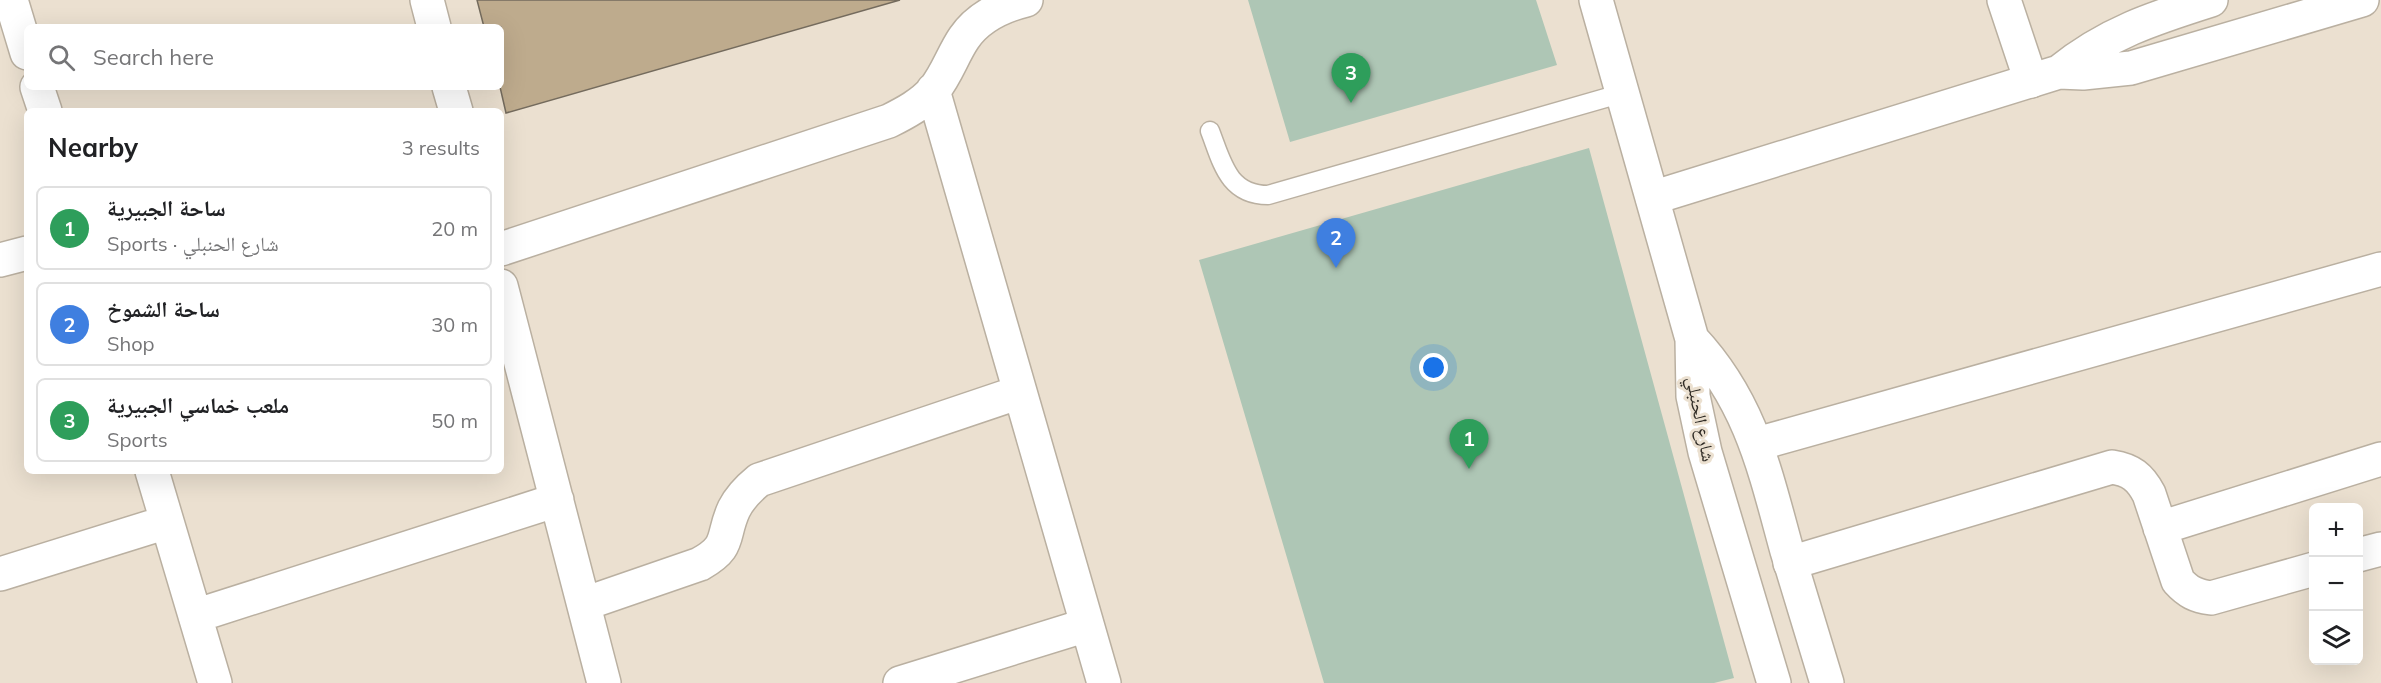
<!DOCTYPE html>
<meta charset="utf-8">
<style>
body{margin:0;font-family:Mulish,"Noto Naskh Arabic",sans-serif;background:#f6f6f6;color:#202124}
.controls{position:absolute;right:18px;bottom:18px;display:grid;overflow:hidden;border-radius:9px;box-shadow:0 6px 24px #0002}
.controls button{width:54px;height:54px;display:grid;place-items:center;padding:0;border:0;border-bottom:2px solid #e0e0e0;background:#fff;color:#202124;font:30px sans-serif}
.you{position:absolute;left:1434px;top:368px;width:21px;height:21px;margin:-15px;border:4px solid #fff;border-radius:50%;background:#1a73e8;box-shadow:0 0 0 9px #1a73e833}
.badge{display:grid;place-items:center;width:39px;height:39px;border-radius:50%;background:#ea580c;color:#fff;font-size:20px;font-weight:700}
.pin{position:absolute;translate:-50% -50px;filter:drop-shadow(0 2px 3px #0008)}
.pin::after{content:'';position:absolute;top:32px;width:21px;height:18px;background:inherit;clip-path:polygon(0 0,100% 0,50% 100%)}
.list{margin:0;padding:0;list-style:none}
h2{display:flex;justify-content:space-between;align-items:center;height:78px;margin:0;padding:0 24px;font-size:26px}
h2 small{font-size:20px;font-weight:400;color:#757577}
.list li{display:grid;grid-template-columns:39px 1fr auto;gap:18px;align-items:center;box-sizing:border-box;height:84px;margin:0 12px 12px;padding:0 12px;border:2px solid #e0e0e0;border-radius:9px}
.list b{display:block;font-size:22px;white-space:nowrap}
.list p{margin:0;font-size:20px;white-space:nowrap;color:#757577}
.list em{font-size:20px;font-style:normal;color:#757577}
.icon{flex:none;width:33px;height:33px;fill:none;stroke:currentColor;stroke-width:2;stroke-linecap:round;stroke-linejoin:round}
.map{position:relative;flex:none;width:2381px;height:683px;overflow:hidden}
.search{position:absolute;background:#fff;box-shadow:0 6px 24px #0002;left:24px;top:24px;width:480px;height:66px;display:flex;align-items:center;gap:15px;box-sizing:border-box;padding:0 21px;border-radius:9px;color:#757577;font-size:22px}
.panel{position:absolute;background:#fff;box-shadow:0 6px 24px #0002;left:24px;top:108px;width:480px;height:366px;border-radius:9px}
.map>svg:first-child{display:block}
.green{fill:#aec6b5}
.building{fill:#beab8d;stroke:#746b5d;stroke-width:1.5}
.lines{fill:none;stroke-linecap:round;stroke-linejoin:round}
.service-casing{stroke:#bab0a1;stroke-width:21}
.minor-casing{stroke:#bab0a1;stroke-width:36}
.tertiary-casing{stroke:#bab0a1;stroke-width:36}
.service{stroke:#fff;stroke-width:18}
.minor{stroke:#fff;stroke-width:33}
.tertiary{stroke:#fff;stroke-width:33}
.labels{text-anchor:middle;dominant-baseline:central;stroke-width:6;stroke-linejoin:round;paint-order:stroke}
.street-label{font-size:18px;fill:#2f2b25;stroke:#ebe0d0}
</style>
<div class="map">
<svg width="2381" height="683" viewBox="0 0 2381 683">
<rect width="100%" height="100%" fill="#ebe0d0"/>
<path class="green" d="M1248,0H1536L1557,65L1290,142Z
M1589,148L1734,678L1714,683H1324L1199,260Z"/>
<path class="building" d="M477,0H900L506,113L500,87L501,27H484Z"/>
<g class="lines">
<g class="service-casing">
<path id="service" d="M1210,131C1222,162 1228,195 1268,195L1623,93"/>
</g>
<g class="minor-casing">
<path id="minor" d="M11,0L27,53
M427,0L434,27
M2004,0L2031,81
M37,87L45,111
M449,87L456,111
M933,90L1104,683
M501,249L889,121C905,113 922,104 934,90C947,74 953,54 964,38C979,16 1002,6 1026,0
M0,260L27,253
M501,286L604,683
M1757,444L2381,269
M152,471L215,683
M2160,528L2381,459
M2358,555L2381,549
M1790,563L2112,467C2131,470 2140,477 2149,494L2178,581C2188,592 2196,596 2211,598L2314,569
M0,574L167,522
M584,604L700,564C732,546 721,537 734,509C740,497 748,489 759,480L1020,392
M195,616L557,500
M900,683L1087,625"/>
</g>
<g class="tertiary-casing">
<path id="tertiary" d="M1596,0L1692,339L1693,396L1705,452L1774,683
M2059,72C2107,33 2154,18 2211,0
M1652,198L2059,72L2083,73L2131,68L2362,0
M1692,339C1751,402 1765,471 1787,551C1800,595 1814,639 1827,683"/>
</g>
<use href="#service" class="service"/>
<use href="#minor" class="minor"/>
<use href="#tertiary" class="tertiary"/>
</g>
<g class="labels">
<g class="street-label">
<text transform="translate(1701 419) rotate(79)">شارع الحنبلي</text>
</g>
</g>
</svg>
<div class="controls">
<button>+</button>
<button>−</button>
<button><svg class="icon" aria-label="layers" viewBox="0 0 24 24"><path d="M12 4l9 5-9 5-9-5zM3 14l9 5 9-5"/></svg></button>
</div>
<div class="you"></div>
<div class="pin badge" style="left:1469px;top:469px;background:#2e9e5b">1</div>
<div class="pin badge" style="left:1336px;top:268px;background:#3f7fe0">2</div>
<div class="pin badge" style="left:1351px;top:103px;background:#2e9e5b">3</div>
<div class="search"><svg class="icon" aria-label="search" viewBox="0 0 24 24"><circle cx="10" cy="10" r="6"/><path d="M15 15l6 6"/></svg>Search here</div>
<section class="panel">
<h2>Nearby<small>3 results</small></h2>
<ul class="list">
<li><span class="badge" style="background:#2e9e5b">1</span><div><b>ساحة الجبيرية</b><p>Sports · شارع الحنبلي</p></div><em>20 m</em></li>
<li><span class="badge" style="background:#3f7fe0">2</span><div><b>ساحة الشموخ</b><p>Shop</p></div><em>30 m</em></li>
<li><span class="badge" style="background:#2e9e5b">3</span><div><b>ملعب خماسي الجبيرية</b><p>Sports</p></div><em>50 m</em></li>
</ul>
</section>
</div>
